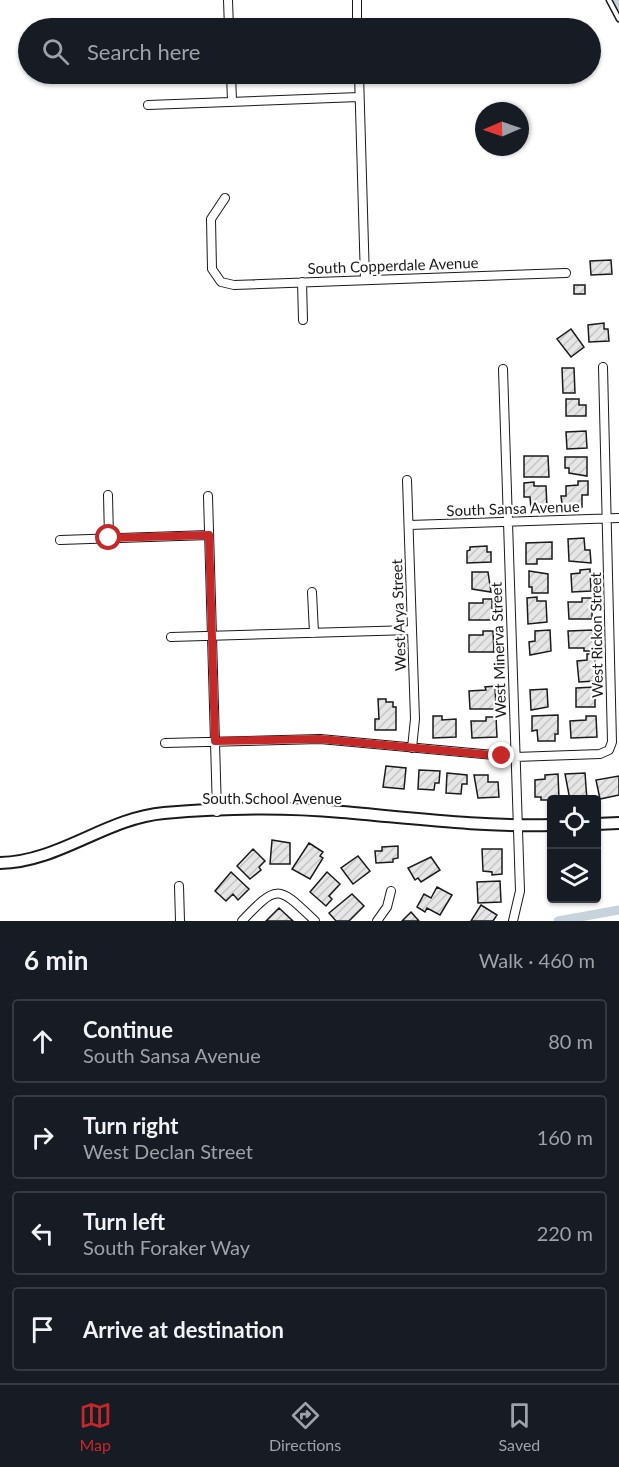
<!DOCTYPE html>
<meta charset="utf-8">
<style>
body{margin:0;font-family:Lato,sans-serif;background:#20242c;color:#f1f3f6}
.controls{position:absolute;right:18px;bottom:18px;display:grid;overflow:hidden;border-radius:6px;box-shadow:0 2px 4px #0004}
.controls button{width:54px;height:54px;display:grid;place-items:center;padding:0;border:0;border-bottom:2px solid #363941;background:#171b24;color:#f1f3f6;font:30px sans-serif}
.compass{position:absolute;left:475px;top:102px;width:54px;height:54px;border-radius:50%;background:#171b24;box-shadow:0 2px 4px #0004;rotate:268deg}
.stop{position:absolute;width:18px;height:18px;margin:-14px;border:4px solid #c62828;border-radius:50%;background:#fff}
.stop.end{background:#c62828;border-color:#fff;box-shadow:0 2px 6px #0008}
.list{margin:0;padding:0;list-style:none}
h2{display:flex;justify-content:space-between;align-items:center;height:78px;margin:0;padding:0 24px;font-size:26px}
h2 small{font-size:20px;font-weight:400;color:#9ea1a6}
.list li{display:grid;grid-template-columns:39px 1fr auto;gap:18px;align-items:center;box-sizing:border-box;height:84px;margin:0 12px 12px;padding:0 12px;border:2px solid #363941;border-radius:6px}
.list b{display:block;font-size:22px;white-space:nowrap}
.list p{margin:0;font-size:20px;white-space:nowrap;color:#9ea1a6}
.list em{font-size:20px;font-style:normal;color:#9ea1a6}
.icon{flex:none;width:33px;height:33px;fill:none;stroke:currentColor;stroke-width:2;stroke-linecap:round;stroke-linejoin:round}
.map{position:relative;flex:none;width:619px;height:921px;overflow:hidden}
.search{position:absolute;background:#171b24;box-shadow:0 2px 4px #0004;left:18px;right:18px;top:18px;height:66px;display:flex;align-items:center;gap:15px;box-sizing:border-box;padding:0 21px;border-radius:33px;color:#9ea1a6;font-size:22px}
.sheet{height:462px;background:#171b24}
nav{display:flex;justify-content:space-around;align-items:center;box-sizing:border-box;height:84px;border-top:2px solid #363941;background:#171b24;font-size:16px;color:#9ea1a6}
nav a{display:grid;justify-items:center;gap:3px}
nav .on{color:#c62828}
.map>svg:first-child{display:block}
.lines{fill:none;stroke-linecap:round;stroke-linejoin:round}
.canal{stroke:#c6d2dc;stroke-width:9}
.building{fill:url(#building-hatch);stroke:#1a1a1a;stroke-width:1.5}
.lane-casing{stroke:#1a1a1a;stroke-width:7}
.street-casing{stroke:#1a1a1a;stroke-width:10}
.secondary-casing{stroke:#1a1a1a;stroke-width:14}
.lane{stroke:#fff;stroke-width:4}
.street{stroke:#fff;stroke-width:8}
.secondary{stroke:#fff;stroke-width:10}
.route{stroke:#c62828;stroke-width:8}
.labels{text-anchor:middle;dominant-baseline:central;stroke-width:4.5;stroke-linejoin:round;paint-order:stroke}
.street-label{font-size:15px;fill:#1a1a1a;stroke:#fff}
</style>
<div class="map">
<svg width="619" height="921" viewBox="0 0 619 921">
<defs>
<pattern id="building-hatch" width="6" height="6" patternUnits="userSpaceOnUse" patternTransform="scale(1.5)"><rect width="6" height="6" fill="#e6e6e6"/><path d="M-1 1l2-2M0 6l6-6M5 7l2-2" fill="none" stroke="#c5c5c5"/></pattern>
</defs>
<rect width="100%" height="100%" fill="#fff"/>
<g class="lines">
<path class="canal" d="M616,0L619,6
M558,921L619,910"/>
</g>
<path class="building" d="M475,74H499V81L475,82Z
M611,260L612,274L591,275L590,261Z
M574,285H585V294H574Z
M604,323V329H608L609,341L589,342L588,325Z
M571,329L584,347L571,357L557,339Z
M562,368H574L575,393H563Z
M566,399H579V405H586V416H566Z
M586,431L587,448L567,449L566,432Z
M524,456H548L549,477H524Z
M565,457H587V476L569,473V468H565Z
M578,481H588V495H582V507L568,508V504H562L561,496H566V486L578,485Z
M534,482V486H546L547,508L531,509L530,497H524V483Z
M584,538L585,550H590L591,563L569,561L568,539Z
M552,542V559H537V564H526V543Z
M487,546V552H491V562L467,563V551L470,550V547Z
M590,569L591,591L572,592L571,574L580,573V570Z
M529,571L548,574V593H532V587H529Z
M472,572H488L491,592L472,589Z
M537,597V601H546L547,622L528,624L527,598Z
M582,598H592V619H569L568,602H582Z
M483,599H492V620H469V603H483Z
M550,630L551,651L530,655L529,642L535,641V631Z
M593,630L594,651H584V648H569L568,631Z
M483,631H493L494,652H469V635H483Z
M587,654H595V681L579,682L577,661L587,660Z
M495,686L496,709H470L469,691L486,690L485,687Z
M595,687V707H576V688Z
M547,689L548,707L531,710L530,690Z
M378,699H386V702H393V707H396V730H375V719H379Z
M558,715V734H555V741H538L537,730L532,731V716Z
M433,716H442V720L456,719V737L433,738Z
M586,716H596L597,737L571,738L570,721L586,720Z
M486,717H496L497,737L472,738L471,721H486Z
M386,766L406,768L404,789L383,787Z
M419,770L440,771L439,783H435L434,790L418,789Z
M447,773L467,775V784H462L461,794L446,793Z
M585,773L587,800H570L565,774Z
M558,774L559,800H541V797H535V780L545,779V775Z
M474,775H488V782H498L499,797L478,798Z
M619,776V795L600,799L596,780Z
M272,840L290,843V864H270Z
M309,843L323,852L320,856L323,858L310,879L292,869Z
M398,846V858L393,859V862L376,863L375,851H382V847Z
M253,849L265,861L259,867L261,870L250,879L237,866Z
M482,849H502V874L492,875V872L483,871Z
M358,856L370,871L353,884L341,868Z
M431,857L440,870L421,882L418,878L415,880L408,868Z
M231,872L249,889L238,900L233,894L226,901L215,891Z
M327,872L340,884L329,896L332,899L326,906L310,892Z
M500,881L501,902L478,903L477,882Z
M437,887L452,895L440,915L427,908L425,912L417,907L424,894L431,898Z
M352,894L364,906L349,921H336L329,913Z
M481,905L497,915L493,921H471Z
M279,908L293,921H266Z
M411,912L419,921H402Z"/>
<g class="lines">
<g class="lane-casing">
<path id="lane" d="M609,0L619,19"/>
</g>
<g class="street-casing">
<path id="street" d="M228,0L229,28
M357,0V28
M231,74L232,101
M359,74L365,280
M148,105L359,97
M225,198L211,219L212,269L221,282L234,285L566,273
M302,282L303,320
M503,369L520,891L513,921
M407,480L415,719L412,748
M108,495L109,538
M208,496L217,812
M409,525L619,518
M60,540L209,535
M312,592L314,633
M171,637L412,630
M165,743L320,739L515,757L600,754L609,750L612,742L603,367
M179,886L180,921
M242,921C278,883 278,886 315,921
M377,921L387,907L391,891"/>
</g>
<g class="secondary-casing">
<path id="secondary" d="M596,824L619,823
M0,863C59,862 106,818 164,813C220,808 287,807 342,812C413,818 481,827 552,825"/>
</g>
<use href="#lane" class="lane"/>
<use href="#street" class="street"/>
<use href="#secondary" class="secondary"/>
</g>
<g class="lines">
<path class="route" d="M109,538L209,535L215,741L320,739L502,756"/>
</g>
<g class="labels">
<g class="street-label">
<text transform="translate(393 265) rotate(-2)">South Copperdale Avenue</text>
<text transform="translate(513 508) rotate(-2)">South Sansa Avenue</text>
<text transform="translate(398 615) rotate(-92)">West Arya Street</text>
<text transform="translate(596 635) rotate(-91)">West Rickon Street</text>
<text transform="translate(498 650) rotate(-92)">West Minerva Street</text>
<text x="272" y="798">South School Avenue</text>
</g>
</g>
</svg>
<div class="controls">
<button><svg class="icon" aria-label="locate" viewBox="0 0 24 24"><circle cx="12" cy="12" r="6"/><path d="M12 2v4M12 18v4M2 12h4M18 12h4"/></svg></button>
<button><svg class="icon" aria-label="layers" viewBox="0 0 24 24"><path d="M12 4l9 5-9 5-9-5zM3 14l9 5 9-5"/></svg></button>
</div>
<svg class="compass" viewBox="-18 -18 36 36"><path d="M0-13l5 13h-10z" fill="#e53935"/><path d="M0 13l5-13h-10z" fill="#9ea1a6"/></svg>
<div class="stop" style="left:109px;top:538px"></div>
<div class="stop end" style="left:502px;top:756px"></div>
<div class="search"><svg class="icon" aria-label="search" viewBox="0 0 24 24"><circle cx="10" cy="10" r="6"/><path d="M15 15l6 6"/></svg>Search here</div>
</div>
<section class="sheet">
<h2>6 min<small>Walk · 460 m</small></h2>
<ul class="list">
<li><svg class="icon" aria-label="ahead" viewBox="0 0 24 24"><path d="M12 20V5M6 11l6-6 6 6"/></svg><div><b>Continue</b><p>South Sansa Avenue</p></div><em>80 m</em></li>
<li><svg class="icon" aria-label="right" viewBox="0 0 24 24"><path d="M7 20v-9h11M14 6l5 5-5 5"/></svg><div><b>Turn right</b><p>West Declan Street</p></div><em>160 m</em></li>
<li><svg class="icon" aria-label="left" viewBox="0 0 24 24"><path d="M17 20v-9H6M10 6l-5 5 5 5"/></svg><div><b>Turn left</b><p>South Foraker Way</p></div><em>220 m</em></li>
<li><svg class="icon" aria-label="arrive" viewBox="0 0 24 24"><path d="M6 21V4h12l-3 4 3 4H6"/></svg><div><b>Arrive at destination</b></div></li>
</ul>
</section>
<nav>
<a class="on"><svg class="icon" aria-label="map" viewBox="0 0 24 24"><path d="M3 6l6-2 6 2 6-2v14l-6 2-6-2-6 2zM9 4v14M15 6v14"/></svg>Map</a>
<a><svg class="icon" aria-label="directions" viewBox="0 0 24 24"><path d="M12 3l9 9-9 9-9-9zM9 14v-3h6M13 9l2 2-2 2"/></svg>Directions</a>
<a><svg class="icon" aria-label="saved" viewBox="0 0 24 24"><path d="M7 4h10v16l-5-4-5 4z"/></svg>Saved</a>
</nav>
